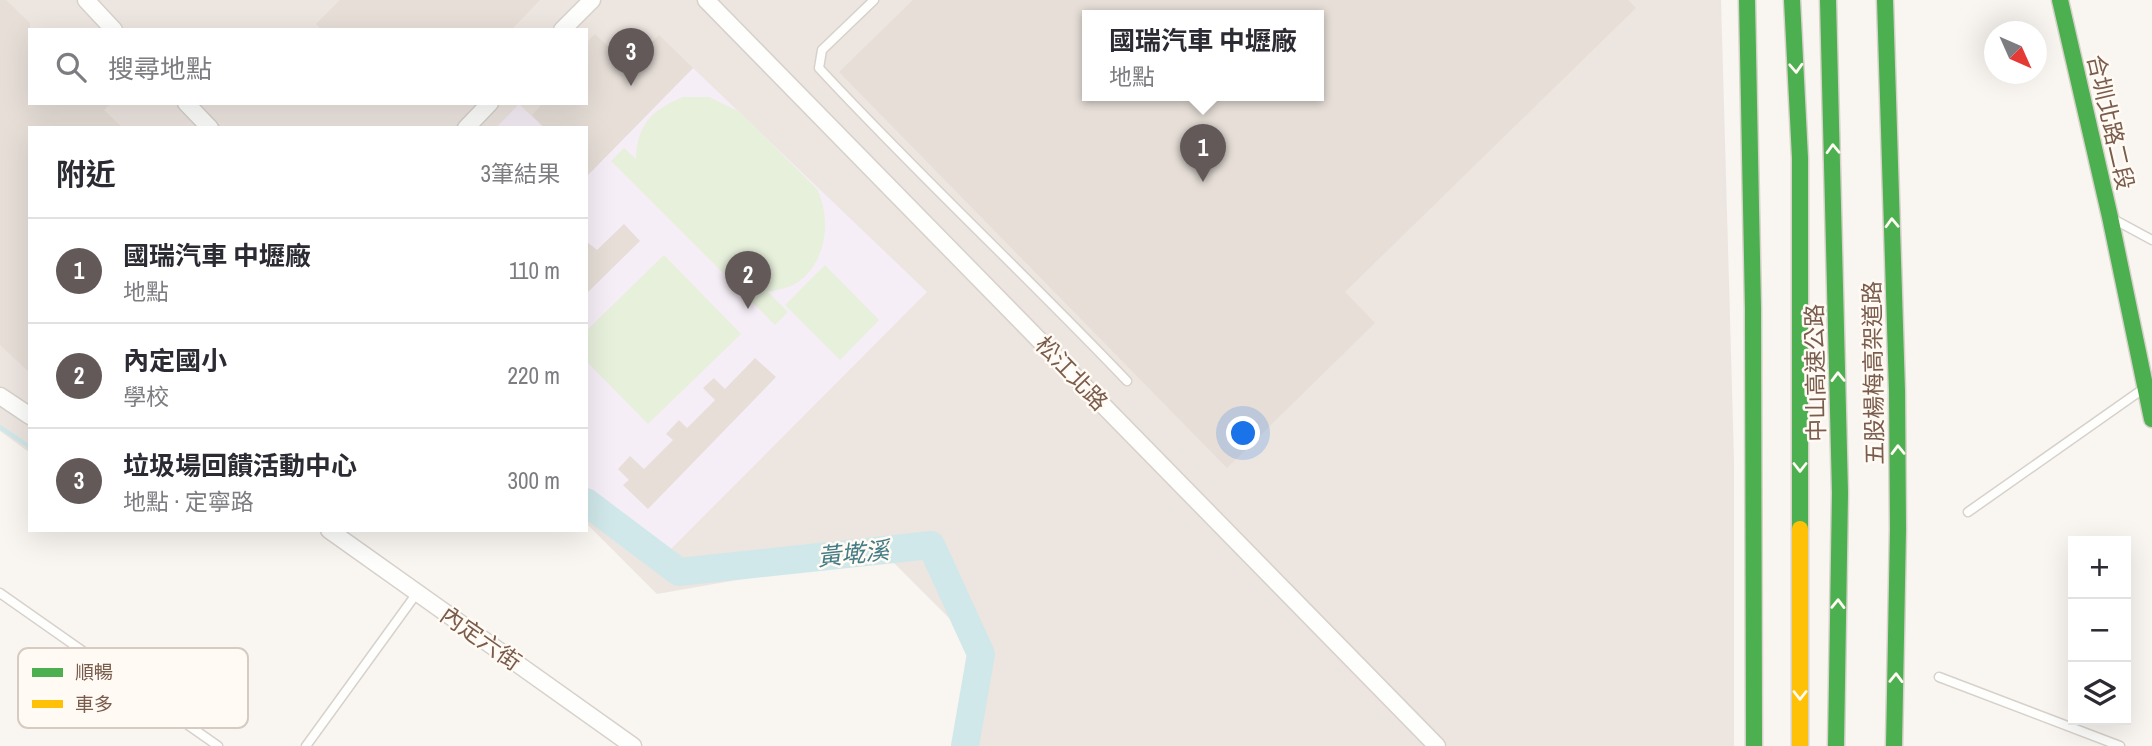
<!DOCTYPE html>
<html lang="zh-TW">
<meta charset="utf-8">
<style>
body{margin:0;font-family:"Archivo Narrow","Noto Sans TC",sans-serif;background:#f2f2f3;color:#2b2b33}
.controls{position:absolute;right:21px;bottom:21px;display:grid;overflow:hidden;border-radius:0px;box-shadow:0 7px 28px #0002}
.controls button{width:63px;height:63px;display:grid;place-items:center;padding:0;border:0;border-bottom:2px solid #e1e1e2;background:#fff;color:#2b2b33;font:35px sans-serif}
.compass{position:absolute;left:1984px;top:21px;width:63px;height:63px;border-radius:50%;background:#fff;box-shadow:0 7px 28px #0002;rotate:135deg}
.you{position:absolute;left:1244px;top:434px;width:24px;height:24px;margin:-18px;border:5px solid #fff;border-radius:50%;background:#1a73e8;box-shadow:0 0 0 10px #1a73e833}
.badge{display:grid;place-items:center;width:46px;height:46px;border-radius:50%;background:#625958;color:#fff;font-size:23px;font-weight:700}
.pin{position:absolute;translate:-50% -58px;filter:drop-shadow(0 2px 4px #0008)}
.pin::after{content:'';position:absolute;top:37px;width:24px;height:21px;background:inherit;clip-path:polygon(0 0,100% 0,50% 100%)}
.popup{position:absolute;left:1082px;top:10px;width:242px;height:91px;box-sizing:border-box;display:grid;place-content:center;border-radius:0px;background:#fff;filter:drop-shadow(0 2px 5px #0005);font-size:23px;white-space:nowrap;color:#7c7c81}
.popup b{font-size:26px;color:#2b2b33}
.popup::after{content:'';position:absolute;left:50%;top:100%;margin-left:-14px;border:14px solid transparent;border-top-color:#fff}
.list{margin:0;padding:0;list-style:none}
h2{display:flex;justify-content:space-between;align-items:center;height:91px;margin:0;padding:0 28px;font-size:30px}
h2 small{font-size:23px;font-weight:400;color:#7c7c81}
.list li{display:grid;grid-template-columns:46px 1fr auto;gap:21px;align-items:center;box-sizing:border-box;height:105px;padding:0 28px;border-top:2px solid #e1e1e2}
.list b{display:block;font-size:26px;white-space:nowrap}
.list p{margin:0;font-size:23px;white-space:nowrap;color:#7c7c81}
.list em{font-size:23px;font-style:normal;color:#7c7c81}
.icon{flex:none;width:38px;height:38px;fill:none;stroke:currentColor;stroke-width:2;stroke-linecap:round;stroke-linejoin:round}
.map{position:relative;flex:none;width:2152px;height:746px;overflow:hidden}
.search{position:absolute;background:#fff;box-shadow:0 7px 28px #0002;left:28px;top:28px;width:560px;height:77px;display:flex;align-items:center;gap:18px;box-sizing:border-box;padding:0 24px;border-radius:0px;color:#7c7c81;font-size:26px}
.panel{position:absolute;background:#fff;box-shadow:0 7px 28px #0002;left:28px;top:126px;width:560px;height:406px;border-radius:0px}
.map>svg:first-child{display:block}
.industrial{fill:#ede5e0;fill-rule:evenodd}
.education{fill:#f6eef6}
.green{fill:#e7f0db}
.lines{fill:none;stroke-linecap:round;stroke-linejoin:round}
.stream{stroke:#d0e8ea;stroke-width:4.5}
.river{stroke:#d0e8ea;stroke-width:28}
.building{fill:#e6ded7;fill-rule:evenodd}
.lane-casing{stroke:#d7d1cb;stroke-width:11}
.street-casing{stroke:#d7d1cb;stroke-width:19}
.fast-casing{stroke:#d9d2cb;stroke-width:19}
.slow-casing{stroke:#d9d2cb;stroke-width:19}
.lane{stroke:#fefefd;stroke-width:8}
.street{stroke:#fefefd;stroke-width:16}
.fast{stroke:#4caf50;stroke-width:16}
.slow{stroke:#ffc107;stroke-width:16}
.oneway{stroke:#fffaf3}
.labels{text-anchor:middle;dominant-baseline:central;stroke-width:5;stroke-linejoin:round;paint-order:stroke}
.street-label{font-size:23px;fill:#7a5c4d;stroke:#fffaf3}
.water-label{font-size:24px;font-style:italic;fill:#437c86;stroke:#fffaf3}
.key{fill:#fffaf3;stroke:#d7cbc1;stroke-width:2}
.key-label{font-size:19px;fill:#7a5c4d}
</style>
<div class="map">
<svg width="2152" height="746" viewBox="0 0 2152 746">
<rect width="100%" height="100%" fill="#f9f5f0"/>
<path class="industrial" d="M0,0H1721L1734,461V746H977L989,658L885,554L657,594L586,523V128H30V453L0,431ZM1088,16H1318V96H1088ZM30,30H586V103H30Z"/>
<path class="education" d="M693,68L927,292L668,552L586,490V168L591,172Z
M519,104L544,128H496Z"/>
<path class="green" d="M683,97H709L740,112L817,189C832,220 827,264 795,284C787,288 777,290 768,292L788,312L775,325L611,161L624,148L636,159C637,124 652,110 683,97Z
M664,255L741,334L648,424L586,361V331Z
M825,265L879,320L840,360L785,305Z"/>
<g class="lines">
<path class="stream" d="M0,427L30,447"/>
<path class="river" d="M586,502L679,572L931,545L981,654L965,746"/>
</g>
<path class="building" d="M0,0H6L30,23V103H111L104,110L123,128H30V373L0,345Z
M340,0H540L511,30H322L316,24Z
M913,0H1628L1636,8L1345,292L1375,323L1227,468L839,72ZM1088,16H1319V96H1088Z
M595,34L629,66L659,35L693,68L586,177V128H545L532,115L543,103H586V43Z
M624,224L640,241L586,294V241L597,250Z
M755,358L776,377L648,509L623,485L629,480L618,469L630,456L644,469L673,440L666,434L679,420L687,428L715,400L703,388L714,378L725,389Z"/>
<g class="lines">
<g class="lane-casing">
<path id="lane" d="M874,0L822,50L819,68C918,175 1026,275 1127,381
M2115,220L2152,240
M1968,512L2143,389
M0,593L218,746
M1939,677L2120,746
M306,746L417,593"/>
</g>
<g class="street-casing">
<path id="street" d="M86,0L114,30
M706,0L1437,746
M562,30L592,0
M186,103L210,128
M466,128L490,103
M0,396L30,416
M329,530L633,746"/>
</g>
<g class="fast-casing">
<path id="fast" d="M1747,0L1753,309L1754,746
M1792,0L1800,158V529
M1828,0L1840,493L1836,746
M1885,0L1897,391L1898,529L1894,746
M2060,0L2110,217L2152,419"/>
</g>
<g class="slow-casing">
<path id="slow" d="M1800,529V746"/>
</g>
<use href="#lane" class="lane"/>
<use href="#street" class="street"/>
<use href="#fast" class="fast"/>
<use href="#slow" class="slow"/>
</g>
<defs><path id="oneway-chevron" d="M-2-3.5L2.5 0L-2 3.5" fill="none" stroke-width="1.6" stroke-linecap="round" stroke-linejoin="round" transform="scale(1.75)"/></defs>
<g class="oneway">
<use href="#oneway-chevron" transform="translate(1796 68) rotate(87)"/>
<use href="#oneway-chevron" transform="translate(1833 149) rotate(-92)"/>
<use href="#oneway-chevron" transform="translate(1892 223) rotate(-92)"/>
<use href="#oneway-chevron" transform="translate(1838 377) rotate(-91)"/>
<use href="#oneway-chevron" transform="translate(1898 450) rotate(-91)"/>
<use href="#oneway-chevron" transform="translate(1800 467) rotate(90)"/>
<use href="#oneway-chevron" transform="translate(1838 604) rotate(-89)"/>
<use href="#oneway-chevron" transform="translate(1896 678) rotate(-89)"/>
<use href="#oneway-chevron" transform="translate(1800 695) rotate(90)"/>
</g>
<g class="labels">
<g class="street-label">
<text transform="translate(2111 122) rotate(77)">合圳北路二段</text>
<text transform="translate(1072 373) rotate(46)">松江北路</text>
<text transform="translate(1815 373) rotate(-91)">中山高速公路</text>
<text transform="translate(1873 373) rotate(-91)">五股楊梅高架道路</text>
<text transform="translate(481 638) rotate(35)">內定六街</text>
</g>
<g class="water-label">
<text transform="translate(853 553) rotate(-6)">黃墘溪</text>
</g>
</g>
<rect x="18" y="648" width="230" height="80" rx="10" class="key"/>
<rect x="32" y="668" width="31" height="9" fill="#4caf50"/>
<rect x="32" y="700" width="31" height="8" fill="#ffc107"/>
<g class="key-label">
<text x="75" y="679">順暢</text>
<text x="75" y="711">車多</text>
</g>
</svg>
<div class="controls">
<button>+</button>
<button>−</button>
<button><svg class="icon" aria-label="layers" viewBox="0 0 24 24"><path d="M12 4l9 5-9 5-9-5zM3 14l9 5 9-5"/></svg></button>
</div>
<svg class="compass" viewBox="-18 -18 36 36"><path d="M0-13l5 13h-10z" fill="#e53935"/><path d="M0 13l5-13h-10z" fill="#7c7c81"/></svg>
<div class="you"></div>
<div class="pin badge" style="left:1203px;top:182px">1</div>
<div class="popup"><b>國瑞汽車 中壢廠</b>地點</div>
<div class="pin badge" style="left:748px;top:309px">2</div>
<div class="pin badge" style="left:631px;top:86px">3</div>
<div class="search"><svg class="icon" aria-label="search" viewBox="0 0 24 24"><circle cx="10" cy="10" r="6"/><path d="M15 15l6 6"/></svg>搜尋地點</div>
<section class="panel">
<h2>附近<small>3筆結果</small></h2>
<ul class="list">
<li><span class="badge">1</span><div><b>國瑞汽車 中壢廠</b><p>地點</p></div><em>110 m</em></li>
<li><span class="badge">2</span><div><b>內定國小</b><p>學校</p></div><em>220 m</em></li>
<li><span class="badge">3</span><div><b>垃圾場回饋活動中心</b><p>地點 · 定寧路</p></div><em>300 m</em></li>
</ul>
</section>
</div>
